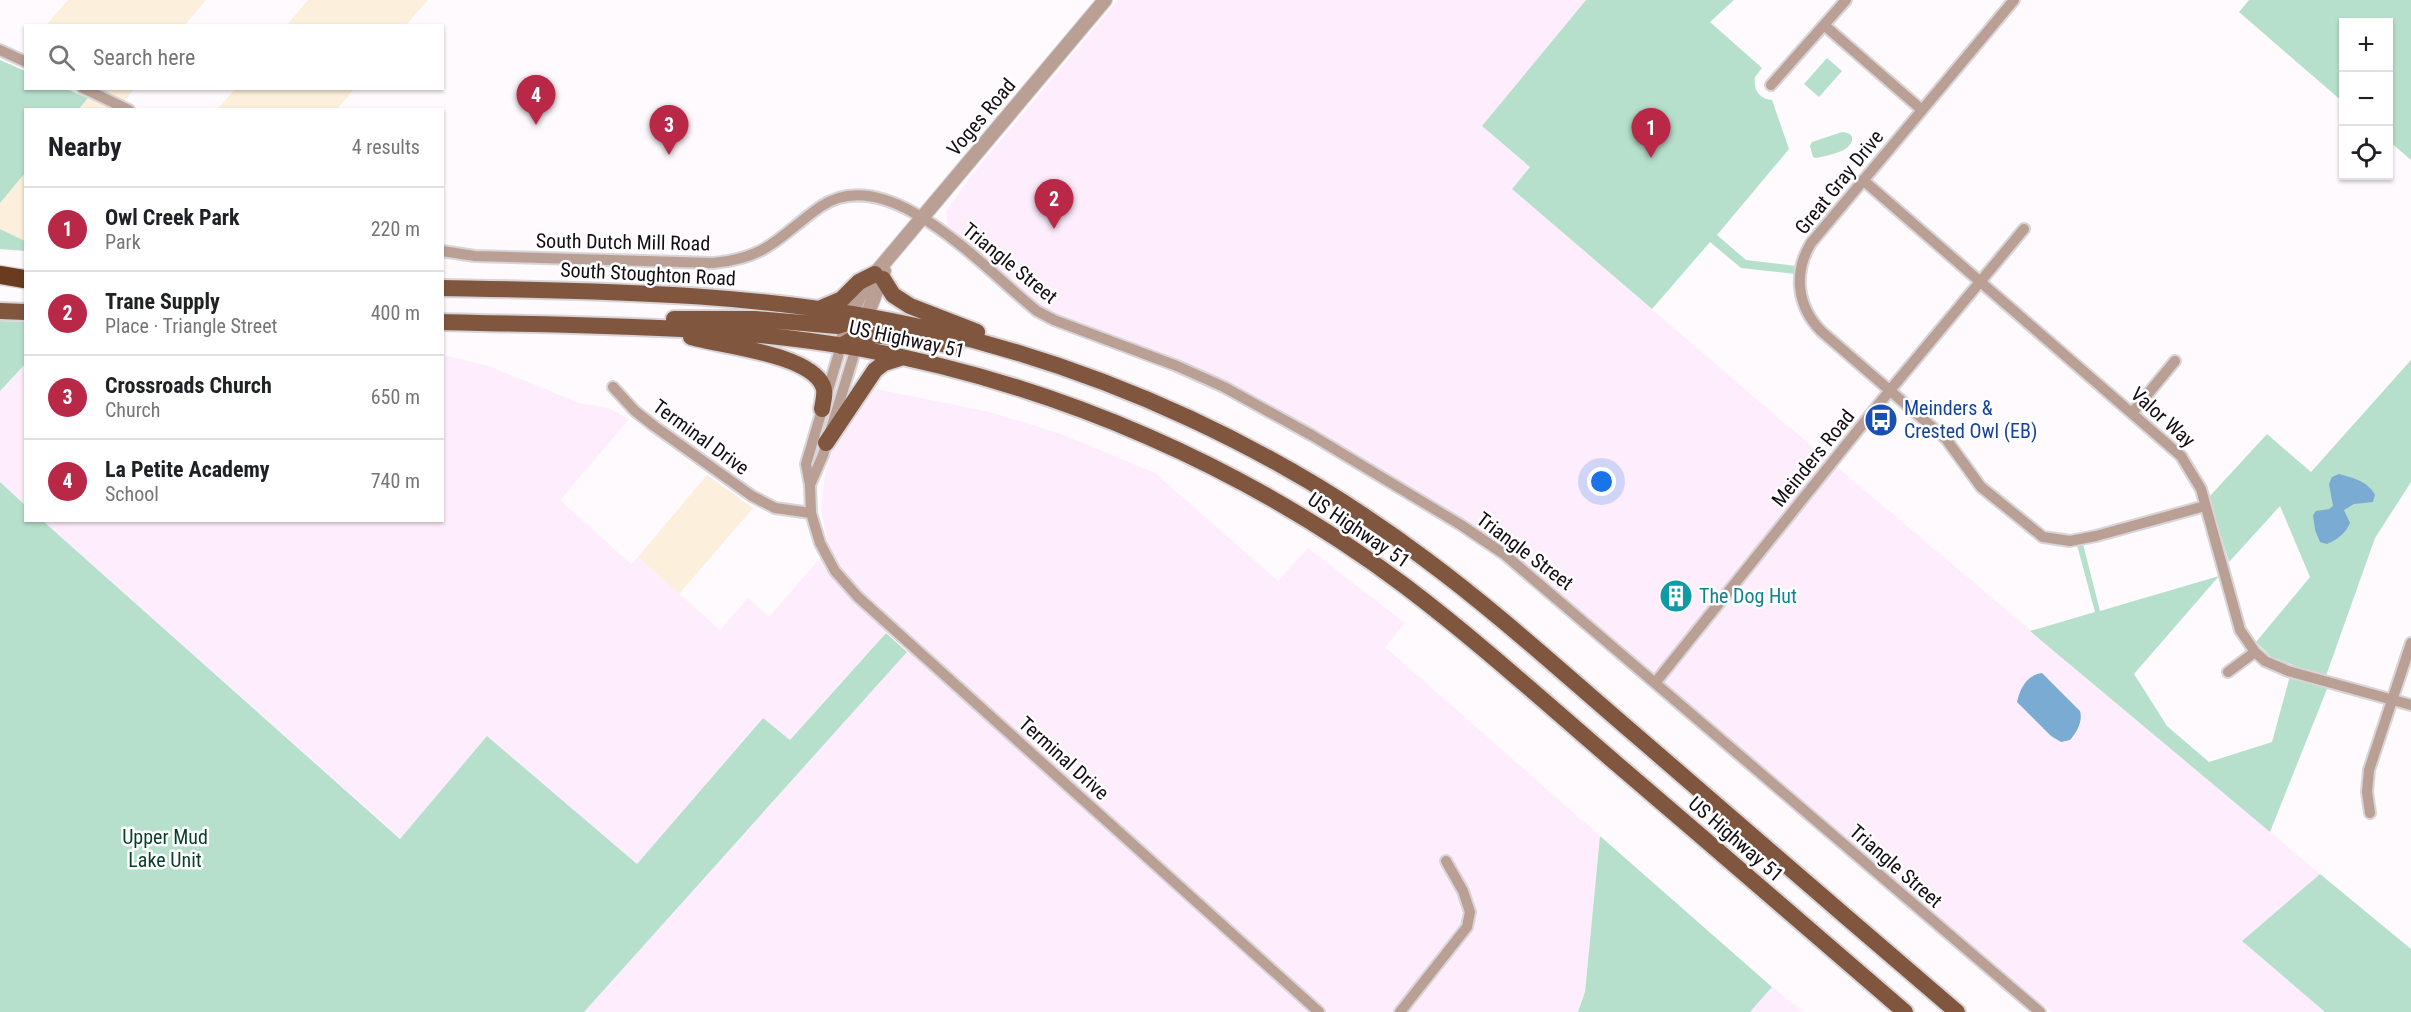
<!DOCTYPE html>
<meta charset="utf-8">
<style>
body{margin:0;font-family:"Roboto Condensed",sans-serif;background:#f6f6f6;color:#202124}
.controls{position:absolute;right:18px;top:18px;display:grid;overflow:hidden;border-radius:0px;box-shadow:0 2px 4px #0004}
.controls button{width:54px;height:54px;display:grid;place-items:center;padding:0;border:0;border-bottom:2px solid #e0e0e0;background:#fff;color:#202124;font:30px sans-serif}
.you{position:absolute;left:1602px;top:482px;width:21px;height:21px;margin:-15px;border:4px solid #fff;border-radius:50%;background:#1a73e8;box-shadow:0 0 0 9px #1a73e833}
.badge{display:grid;place-items:center;width:39px;height:39px;border-radius:50%;background:#b92847;color:#fff;font-size:20px;font-weight:700}
.pin{position:absolute;translate:-50% -50px;filter:drop-shadow(0 2px 3px #0008)}
.pin::after{content:'';position:absolute;top:32px;width:21px;height:18px;background:inherit;clip-path:polygon(0 0,100% 0,50% 100%)}
.list{margin:0;padding:0;list-style:none}
h2{display:flex;justify-content:space-between;align-items:center;height:78px;margin:0;padding:0 24px;font-size:26px}
h2 small{font-size:20px;font-weight:400;color:#757577}
.list li{display:grid;grid-template-columns:39px 1fr auto;gap:18px;align-items:center;box-sizing:border-box;height:84px;padding:0 24px;border-top:2px solid #e0e0e0}
.list b{display:block;font-size:22px;white-space:nowrap}
.list p{margin:0;font-size:20px;white-space:nowrap;color:#757577}
.list em{font-size:20px;font-style:normal;color:#757577}
.icon{flex:none;width:33px;height:33px;fill:none;stroke:currentColor;stroke-width:2;stroke-linecap:round;stroke-linejoin:round}
.map{position:relative;flex:none;width:2411px;height:1012px;overflow:hidden}
.search{position:absolute;background:#fff;box-shadow:0 2px 4px #0004;left:24px;top:24px;width:420px;height:66px;display:flex;align-items:center;gap:15px;box-sizing:border-box;padding:0 21px;border-radius:0px;color:#757577;font-size:22px}
.panel{position:absolute;background:#fff;box-shadow:0 2px 4px #0004;left:24px;top:108px;width:420px;height:414px;border-radius:0px}
.map>svg:first-child{display:block}
.commercial{fill:#fcefdb}
.built{fill:#feeefd}
.green{fill:#b7e0cc}
.water{fill:#7aabd3}
.lines{fill:none;stroke-linecap:round;stroke-linejoin:round}
.minor-casing{stroke:#d8d4d7;stroke-width:14}
.tertiary-casing{stroke:#d8d4d7;stroke-width:16}
.primary-casing{stroke:#d8d4d7;stroke-width:20}
.motorway-casing{stroke:#d8d4d7;stroke-width:21}
.minor{stroke:#baa094;stroke-width:10}
.tertiary{stroke:#baa094;stroke-width:14}
.primary{stroke:#81563f;stroke-width:16}
.motorway{stroke:#6b3b20;stroke-width:18}
.labels{text-anchor:middle;dominant-baseline:central;stroke-width:5;stroke-linejoin:round;paint-order:stroke}
.street-label{font-size:20px;fill:#130c12;stroke:#fff}
.transit-label{font-size:20px;fill:#164399;stroke:#fff;text-anchor:start}
.culture-label{font-size:20px;fill:#0d838f;stroke:#fff;text-anchor:start}
.park-label{font-size:20px;fill:#053e2b;stroke:#fff}
</style>
<div class="map">
<svg width="2411" height="1012" viewBox="0 0 2411 1012">
<rect width="100%" height="100%" fill="#fefafd"/>
<path class="commercial" d="M68,0H206L185,25H46Z
M308,0H428L406,25H287Z
M95,89H134L117,109L79,110Z
M235,89V88L354,89L337,109H218Z
M25,173V241L0,229V203Z
M707,475L753,508L679,594L638,557Z"/>
<path class="built" d="M1118,0H1586L1482,126L1530,167L1512,189L1781,420L2320,874L2242,941L2325,1012H2052L1933,914L1512,556L1201,371L1051,312L1037,304L956,236L948,225L946,211L970,177Z
M443,355L489,366L579,403L609,408L629,419L560,500L631,564L638,557L720,630L748,598L769,617L829,548L821,511L825,474L835,441L866,387L990,412L1061,434L1155,473L1278,581L1308,548L1405,623L1385,647L1600,836L1585,992L1578,1012H584L916,642L894,623L790,740L762,718L637,864L487,736L401,839L43,521L442,520Z
M25,363V505L0,482V391Z
M1772,987L1803,1012H1750Z"/>
<path class="green" d="M1586,0H1734L1710,22L1762,68L1755,77C1753,89 1759,99 1772,100L1789,149L1717,235L1746,260L1796,266L1795,274L1741,268L1710,242L1652,309L1512,189L1530,167L1482,126Z
M2249,0H2411V160L2389,141L2388,22H2344L2343,102L2239,12Z
M1827,58L1842,71L1819,97L1804,84Z
M0,60L25,71L26,88L66,89L88,98L79,109L26,110L25,173L0,203Z
M1842,132C1860,133 1851,149 1839,152C1831,155 1824,156 1816,158L1813,157L1810,146L1812,142Z
M0,229L25,241V251L0,249Z
M0,321L25,322L26,363L0,391Z
M2411,360V482L2375,538L2322,687L2327,689L2270,832L2030,631L2095,612L2077,545L2083,544L2100,611L2219,576L2134,674L2167,726L2209,762L2272,742L2293,665L2271,657L2256,642L2310,577L2280,506L2229,562L2209,497L2267,434L2311,472Z
M0,482L25,505L26,520L43,521L400,839L487,736L637,864L763,718L790,740L886,633L907,652L584,1012H0Z
M1600,836L1772,987L1750,1012H1578L1585,992Z
M2320,874L2411,949V1012H2325L2242,941Z"/>
<path class="water" d="M2339,474C2353,478 2368,481 2375,495L2373,502L2354,504L2344,510L2350,523C2346,533 2337,540 2327,544L2320,542L2315,530L2313,515L2316,511L2329,509L2333,506L2329,484L2332,477Z
M2042,673L2080,711C2083,721 2077,732 2070,740L2061,742L2051,736L2017,702C2020,688 2027,675 2042,673Z"/>
<g class="lines">
<g class="minor-casing">
<path id="minor" d="M2014,0L1811,243C1793,273 1797,306 1821,331L1946,439L1981,487L2043,537L2070,541L2096,536L2205,506
M1824,25L1922,110
M0,50L26,62
M1771,85L1846,0
M83,88L129,110
M1863,180L2181,456L2201,489L2240,630L2255,652L2265,661L2288,671L2411,705
M442,251L475,256L713,263C769,258 779,236 820,207C889,159 986,271 1037,311L1054,320L1177,366L1224,387L1313,436L1461,525L1504,554L2040,1012
M841,346L806,464L810,485L811,513L820,543L835,571L858,597L1319,1012
M613,387L635,411L654,426L752,496L775,508L811,513
M2132,413L2175,361
M810,485L823,455L856,348
M2228,672L2255,652
M1655,683L1891,389L2024,229
M2370,813L2367,792L2369,770L2411,643
M1400,1012L1467,927L1470,912L1463,891L1446,861"/>
</g>
<g class="tertiary-casing">
<path id="tertiary" d="M863,326L884,271
M841,346L851,314L863,288L1105,0"/>
</g>
<g class="primary-casing">
<path id="primary" d="M883,279L893,295L910,306L977,332
M442,288C605,291 770,292 929,329C1107,370 1279,449 1425,559C1502,616 1573,682 1646,744C1750,834 1853,923 1957,1012
M821,308L842,299L859,282L875,274
M0,311L26,312
M674,319H755L838,326L865,317
M442,322C582,326 724,324 862,349C1058,385 1246,467 1405,586C1479,642 1548,705 1618,765C1714,847 1810,930 1905,1012
M691,337C722,346 810,354 823,386C826,392 823,402 822,409
M841,346L861,334L914,339L955,346
M826,443L875,370L884,363L900,358"/>
</g>
<g class="motorway-casing">
<path id="motorway" d="M0,275L24,279"/>
</g>
<use href="#minor" class="minor"/>
<use href="#tertiary" class="tertiary"/>
<use href="#primary" class="primary"/>
<use href="#motorway" class="motorway"/>
</g>
<defs>
<g id="bus-disc" transform="scale(1.725)"><circle r="9.5" fill="#1a4fb4" stroke="#fff"/><path d="M-5-6H5V4H4V6H2V4H-2V6H-4V4H-5ZM-3.5-4V0h7V-4ZM-3.5 1.2v1.5H-2V1.2ZM2 1.2v1.5H3.5V1.2Z" fill="#fff"/></g>
<g id="building-disc" transform="scale(1.725)"><circle r="9.5" fill="#0f9aa8" stroke="#fff"/><path d="M-4-6H4V6H1V3H-1V6H-4ZM-2.5-4.3h1.7v1.8h-1.7ZM.8-4.3h1.7v1.8H.8ZM-2.5-1h1.7V.8h-1.7ZM.8-1h1.7V.8H.8Z" fill="#fff"/></g>
</defs>
<g fill-rule="evenodd">
<use href="#bus-disc" x="1881" y="420"/>
<use href="#building-disc" x="1676" y="596"/>
</g>
<g class="labels">
<g class="street-label">
<text transform="translate(981 117) rotate(-50)">Voges Road</text>
<text transform="translate(1839 182) rotate(-51)">Great Gray Drive</text>
<text transform="translate(623 242) rotate(1)">South Dutch Mill Road</text>
<text transform="translate(1010 263) rotate(39)">Triangle Street</text>
<text transform="translate(648 274) rotate(3)">South Stoughton Road</text>
<text transform="translate(907 339) rotate(12)">US Highway 51</text>
<text transform="translate(2163 417) rotate(42)">Valor Way</text>
<text transform="translate(701 437) rotate(36)">Terminal Drive</text>
<text transform="translate(1813 458) rotate(-51)">Meinders Road</text>
<text transform="translate(1359 530) rotate(34)">US Highway 51</text>
<text transform="translate(1525 551) rotate(37)">Triangle Street</text>
<text transform="translate(1064 758) rotate(42)">Terminal Drive</text>
<text transform="translate(1736 839) rotate(41)">US Highway 51</text>
<text transform="translate(1896 866) rotate(41)">Triangle Street</text>
</g>
<g class="transit-label">
<text x="1904" y="408">Meinders &amp;<tspan x="1904" dy="23">Crested Owl (EB)</tspan></text>
</g>
<g class="culture-label">
<text x="1699" y="596">The Dog Hut</text>
</g>
<g class="park-label">
<text x="165" y="837">Upper Mud<tspan x="165" dy="23">Lake Unit</tspan></text>
</g>
</g>
</svg>
<div class="controls">
<button>+</button>
<button>−</button>
<button><svg class="icon" aria-label="locate" viewBox="0 0 24 24"><circle cx="12" cy="12" r="6"/><path d="M12 2v4M12 18v4M2 12h4M18 12h4"/></svg></button>
</div>
<div class="you"></div>
<div class="pin badge" style="left:1651px;top:158px">1</div>
<div class="pin badge" style="left:1054px;top:229px">2</div>
<div class="pin badge" style="left:669px;top:155px">3</div>
<div class="pin badge" style="left:536px;top:125px">4</div>
<div class="search"><svg class="icon" aria-label="search" viewBox="0 0 24 24"><circle cx="10" cy="10" r="6"/><path d="M15 15l6 6"/></svg>Search here</div>
<section class="panel">
<h2>Nearby<small>4 results</small></h2>
<ul class="list">
<li><span class="badge">1</span><div><b>Owl Creek Park</b><p>Park</p></div><em>220 m</em></li>
<li><span class="badge">2</span><div><b>Trane Supply</b><p>Place · Triangle Street</p></div><em>400 m</em></li>
<li><span class="badge">3</span><div><b>Crossroads Church</b><p>Church</p></div><em>650 m</em></li>
<li><span class="badge">4</span><div><b>La Petite Academy</b><p>School</p></div><em>740 m</em></li>
</ul>
</section>
</div>
